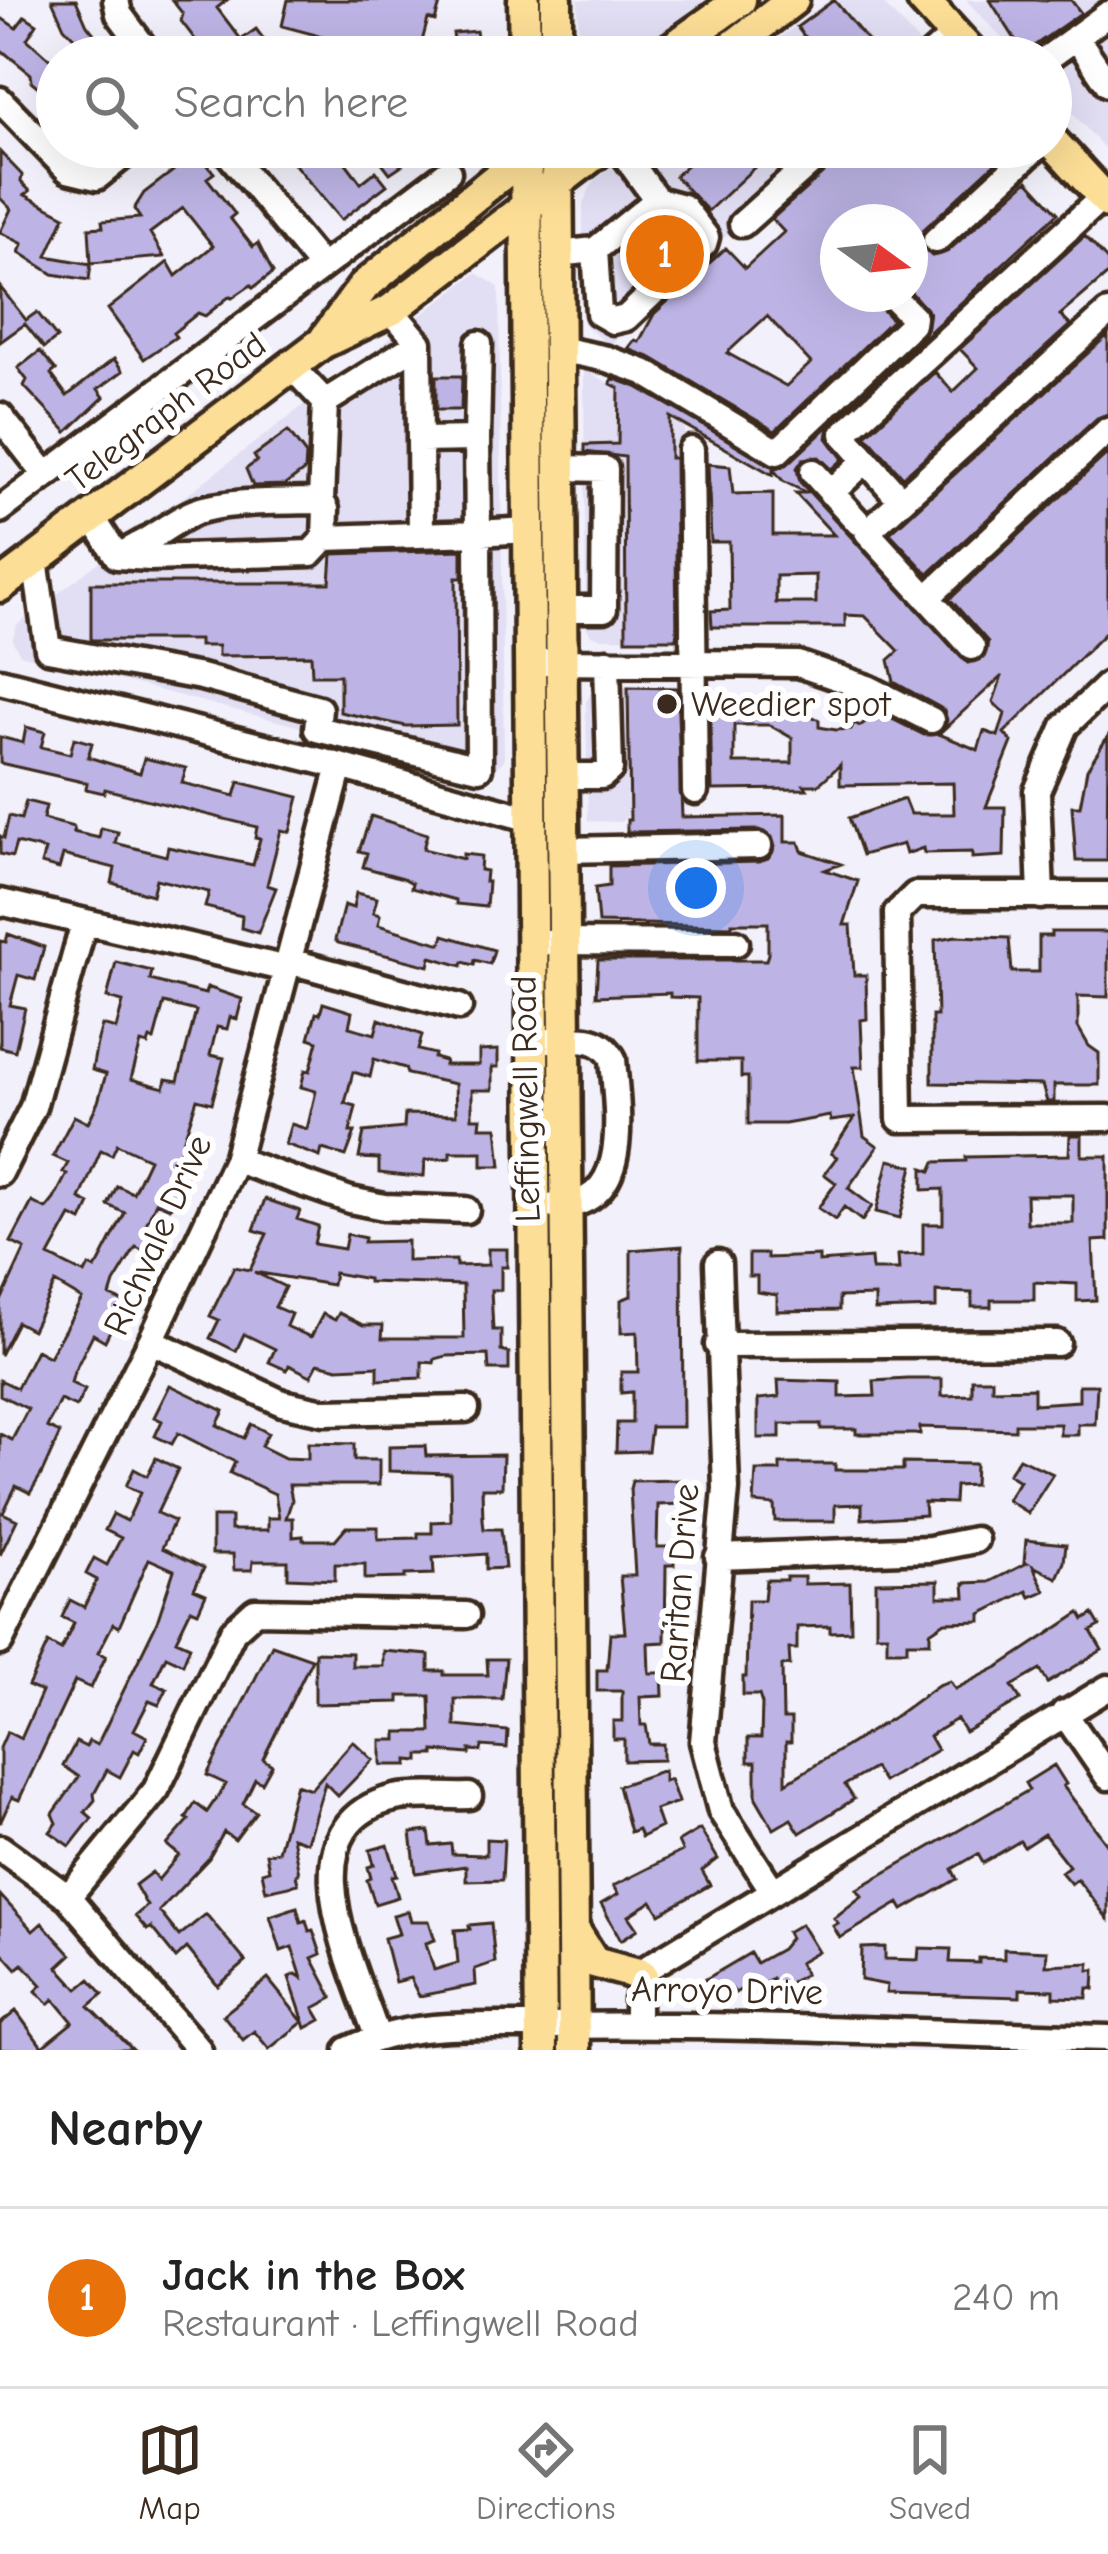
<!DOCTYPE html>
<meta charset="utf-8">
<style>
body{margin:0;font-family:"Comic Neue",sans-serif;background:#f6f6f6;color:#222}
.compass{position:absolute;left:820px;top:204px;width:108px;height:108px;border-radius:50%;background:#fff;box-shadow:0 12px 48px #0002;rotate:105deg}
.you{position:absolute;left:696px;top:888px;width:42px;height:42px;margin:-30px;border:9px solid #fff;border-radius:50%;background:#1a73e8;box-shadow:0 0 0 18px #1a73e833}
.badge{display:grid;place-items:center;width:78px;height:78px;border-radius:50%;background:#3b2a1e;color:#fff;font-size:39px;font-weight:700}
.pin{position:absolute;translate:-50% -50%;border:6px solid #fff;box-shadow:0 3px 12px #0006}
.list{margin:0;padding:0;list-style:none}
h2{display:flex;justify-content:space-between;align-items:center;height:156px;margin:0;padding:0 48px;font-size:51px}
h2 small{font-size:39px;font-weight:400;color:#767676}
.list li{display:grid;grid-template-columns:78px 1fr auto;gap:36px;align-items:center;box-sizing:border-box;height:180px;padding:0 48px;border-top:3px solid #e0e0e0}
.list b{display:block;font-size:45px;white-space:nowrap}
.list p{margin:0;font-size:39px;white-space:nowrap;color:#767676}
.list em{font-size:39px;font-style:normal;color:#767676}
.icon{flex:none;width:66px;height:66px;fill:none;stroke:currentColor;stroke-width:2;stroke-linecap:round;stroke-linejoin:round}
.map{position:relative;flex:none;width:1108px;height:2050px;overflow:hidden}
.search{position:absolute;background:#fff;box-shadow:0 12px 48px #0002;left:36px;right:36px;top:36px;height:132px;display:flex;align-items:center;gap:30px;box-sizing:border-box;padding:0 42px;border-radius:66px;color:#767676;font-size:45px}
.sheet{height:336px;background:#fff}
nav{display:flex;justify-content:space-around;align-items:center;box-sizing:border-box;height:168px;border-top:3px solid #e0e0e0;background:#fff;font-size:33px;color:#767676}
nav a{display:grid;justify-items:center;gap:6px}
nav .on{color:#3b2a1e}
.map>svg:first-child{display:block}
.built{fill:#e2def4}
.building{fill:#bdb4e5;stroke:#3b2a1e;stroke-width:3;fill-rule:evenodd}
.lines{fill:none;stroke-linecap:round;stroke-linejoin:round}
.minor-casing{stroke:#3b2a1e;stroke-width:33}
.major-casing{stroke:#3b2a1e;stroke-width:39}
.minor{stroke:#fff;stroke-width:24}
.major{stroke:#fcde96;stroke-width:30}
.poi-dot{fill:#3b2a1e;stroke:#fff;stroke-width:4.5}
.labels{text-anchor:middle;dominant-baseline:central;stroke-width:12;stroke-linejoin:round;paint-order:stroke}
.street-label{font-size:36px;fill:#3b2a1e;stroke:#fff}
.poi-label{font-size:36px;fill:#3b2a1e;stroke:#fff;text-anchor:start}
</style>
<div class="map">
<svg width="1108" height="2050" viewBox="0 0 1108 2050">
<rect width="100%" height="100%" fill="#f2f0fa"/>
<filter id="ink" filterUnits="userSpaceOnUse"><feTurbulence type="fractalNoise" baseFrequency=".00833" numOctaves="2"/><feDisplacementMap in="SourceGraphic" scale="24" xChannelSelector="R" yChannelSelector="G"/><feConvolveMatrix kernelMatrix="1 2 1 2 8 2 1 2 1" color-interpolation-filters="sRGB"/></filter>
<g filter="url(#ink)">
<path class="built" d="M578,0H704L634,57L579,56Z
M829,0H880L920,44L907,57H755Z
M966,0H1108V152L1051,90V57H1020Z
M637,147H810L725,226L730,232L609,346L583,323V204L594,181Z
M476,273L499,287L504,760L488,776L20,654L12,640L17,625Z
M584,369L684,427L683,639L602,638L591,635L586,626Z
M686,685L688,807L632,810L621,822L588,821L586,702L594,688Z"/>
<path class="building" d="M52,0H76L87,25L100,41L87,51L64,27Z
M172,0H227L217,8L240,38L216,57L200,46L181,21L183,14Z
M288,0H424L440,4L435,21L428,19L421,45L448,53L447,57H399L282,26Z
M834,0L881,57H820L797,27Z
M990,0H1071L1081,13L1024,53Z
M25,16L37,24L27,39L57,66V102L32,82L31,74L0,49V17L16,28Z
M256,29L277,57H256L242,39Z
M476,31L481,57H456L453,33Z
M295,147H357L343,159L361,183L376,171L387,185L341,220L286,154Z
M370,147H415L398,160L402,165L390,173Z
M706,147H742L758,164L708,211L675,176Z
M844,147H999L1005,154L924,229L920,245L932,256L947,252L1028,180L1058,213L856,400L923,336L929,313L910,291V222H838V294H874L878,305L892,320L775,431L652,358L628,349L635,340L639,342L654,314L726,248L745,268L784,232L772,219L839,159ZM767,316L811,363L786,386L727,353Z
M0,152L22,175L21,182L30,191L25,195L65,216L47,256L91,264L89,280L53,274L19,252L23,244L0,232L11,209L0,198Z
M199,154L214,173L207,178L235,214L230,218L253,247L258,243L273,273L253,288L251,285L232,298L230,296L205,316L198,313L173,333L176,337L144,359L108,309L168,262L176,276L213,246L183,208L150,233L164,257L91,263L89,228L103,227L102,221L140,218L134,209L144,193L173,171L171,168L184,158L188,163Z
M675,223L686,238L640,282L627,268Z
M1085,236L1108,261V274L1060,315L1070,325L903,477L866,435L935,372L953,392L978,368L960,349Z
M0,287L26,320L37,312L57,338L44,348L25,324L0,342Z
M1108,335V414L1097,418L928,574L890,533Z
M40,351L56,370L51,374L67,396L114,359L123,371L98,389L104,397L67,432L24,386L27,380L18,368Z
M436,376H462L461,410H436Z
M612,378L637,387L777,468L788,464L830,425L827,438L843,459L832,469L819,457L803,459L797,468L800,482L968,663L984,658L988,642L950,599L1108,453V630L1004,733L1012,742L986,807H1005L1004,856L972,858V852L924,853L923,848L906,854L903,844L862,855L849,818L904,799L910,814H954L953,783L840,785V765L818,785H804L807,789L712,790L710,699L776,698L819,720V727L836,730L851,729L854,723L860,726L878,712L924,735L939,734L978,750L984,731L998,736L1005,714L993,702L1002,676L944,729L947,720L944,710L894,682L889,660L899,651L865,616L845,615V627H712L711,611L730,610L729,542H711L708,464L730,466L733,494L773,493V535H834L795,493H807L783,481L773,469V475L670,417V458H675L677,639H626L625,457L585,452V445L618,444L619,388L611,384ZM816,575V603H776V576ZM734,725H769L792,738V763H734Z
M288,431L306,455L305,470L285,485L253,486L246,469L257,461L254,456Z
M462,550V578H456L457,725L406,726L340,712V675H312L311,655L218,656V646H199V640H91V583H330L332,554Z
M628,687L677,688L682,817L785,815V842H799L802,851L841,864L825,870L858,881L844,925H851L854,975H866L867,1019L861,1020L863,1067H854L864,1136L878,1146L848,1188L872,1206L862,1221L844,1207L835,1220L818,1208L836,1183L824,1174L837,1157L831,1153L854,1118L831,1121L830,1116L785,1124H748V1077H741V1061H698V998L670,997V993L596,996L598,960H766L768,954V923H732V926L598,923L595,888L609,886V866L759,862L768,859L775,847L772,837L759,830L627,832V820H630Z
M26,727L45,732L41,747L70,754L74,738L92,743L88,757L140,773L144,758L186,768L182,783L235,796L239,782L299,797L290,832L281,830L267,885L276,888L258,933L241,928L242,916L205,907L209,892L156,879L152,895L135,890L112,883L115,868L63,855L59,869L41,864L45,850L16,843L12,857L0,854V836L4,838L9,816L21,819L26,801L46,806L43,819L74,827L73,832L99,838L101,828L118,832L115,843L166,856L168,847L253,865L260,839L255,838L257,827L105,789L104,793L86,789L87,783L0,763V737L23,743Z
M1108,736L1107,861H1076L1072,806H1080L1087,769Z
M371,816L427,834L423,849L463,859V854L481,856L480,870L486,871L485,882H488L486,907L456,904V900L411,888L412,883L403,878L363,867L367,853L359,851Z
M356,893L377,898L373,913L380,915L378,925L441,944L444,935L494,950L490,964L475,960L474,965L463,962L462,966L431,957L429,966L338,943L335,940L344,905L353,908Z
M1051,932H1108V997L1078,996V1027L1089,1046L1099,1053V1085H1054V1102H1047L1042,1085L932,1083V1016H937L935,940L956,936L1009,938L1012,972H1039V936H1051Z
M8,934L44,947L35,980L18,975L10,1005L25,1008L15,1051L0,1047V941L6,942Z
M116,962L152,971L150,980L165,984L205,994L207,987L242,999L237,1019L230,1017L227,1029L217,1027L210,1055L224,1058L212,1103L197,1099L178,1157L193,1164L170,1208L156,1202L143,1231L158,1238L150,1254L136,1247L114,1283L110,1296L124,1302L105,1341L93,1334L74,1372L71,1383L85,1390L76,1407L60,1400L47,1427L60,1433L42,1473L30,1493L16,1486L3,1513L17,1520L0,1555V1434L12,1440L28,1409L0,1395V1380L17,1388L36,1350L49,1357L82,1299L55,1283L32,1330L17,1322L0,1355V1303L25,1249L11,1242L32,1202L46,1209L54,1199L67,1174L63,1172L68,1163L53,1156L74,1116L88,1123L98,1102L106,1074L92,1070L97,1043L102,1025L116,1029L123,1002L107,998ZM164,1003L196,1011L178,1081L166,1079L164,1088L131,1079L141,1043L148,1045L150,1039L154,1040ZM117,1144L149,1159L133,1193L117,1186L108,1205L125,1213L99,1263L95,1269L89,1266L85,1274L49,1256L71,1216L82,1221L90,1204L80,1199L101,1150L112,1155Z
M323,1003L352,1012L349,1027L375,1034L379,1019L422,1035L418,1050L435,1054L434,1058L445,1061L444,1065H479V1051L498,1050V1067H492V1090H472V1118H481L480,1127H497L501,1166H482V1152H450V1158L425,1160L424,1176H406L379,1173V1159L359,1158L364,1132L404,1128L405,1114L456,1115L455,1084L407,1074L405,1068L374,1059L370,1077L353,1072L345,1103L356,1106L350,1132H355L346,1156L322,1149L320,1157L285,1144L291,1124L307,1129L316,1091L301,1087L305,1070L310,1071L318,1041L309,1038L316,1013L320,1014Z
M1070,1135H1082V1156H1108V1240L1093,1241L1096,1300L1077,1301V1284L1034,1282V1300H991V1307H972V1293L936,1292V1308L875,1310V1296L839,1297V1310L777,1311V1295L757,1292V1276H749V1254H767V1258L819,1256V1262L871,1258L872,1270H899L898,1255L923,1254V1224H943V1189L923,1190V1168L931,1171L935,1162L966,1161V1157L1069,1155ZM1026,1195H1073V1223H1027Z
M889,1160L913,1166L900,1218L876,1212Z
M265,1199L300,1211L297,1219L318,1226L314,1244L344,1249L347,1234L365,1238L364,1242L407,1241V1261L456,1260V1266L488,1265V1249H507V1267H501V1290H491L493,1330H501V1351L509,1353V1370H489L488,1355L446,1356L435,1359L434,1363L422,1362V1378L378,1380V1366L338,1368L318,1363L311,1376L289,1365L287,1370L269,1362L275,1349L244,1334L236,1351L210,1338L219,1320L210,1316L234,1267L250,1270L267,1234L254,1230ZM254,1272L332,1285L334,1273L368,1279V1282L463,1285L464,1338H382L383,1325H363L339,1313L335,1320L323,1314L311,1337L286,1326L291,1314L275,1307L285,1287Z
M682,1246L683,1427H651L648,1451L616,1452L617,1423H632V1392L621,1393V1372H638L637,1332L621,1333V1300L631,1296V1250Z
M908,1379H942V1396L972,1395V1379H992V1389L1034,1388V1404L1079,1401V1385H1097L1095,1424H1078V1435H1060V1424H1015V1430L920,1427V1434H856V1429H821V1424H780V1438H758V1399L779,1397L778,1380L840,1382V1397L875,1396L874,1381Z
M170,1385L224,1411L217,1425L244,1438L251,1424L268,1433L261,1446L285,1458L308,1459V1443L354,1444V1460H379V1485H289L292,1500L286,1518H293V1537L303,1536V1540H335L346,1527H378V1539L418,1538V1533H432V1522L451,1521L450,1473L389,1471V1447L425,1446L426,1456L503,1455L502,1488H482L483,1520L484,1529H501L505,1568L486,1569V1554L433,1558L434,1574L405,1575V1578L365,1579V1564H335V1580L288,1578V1561H253L252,1570H234L233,1554H212V1517H231V1530H268V1518H279L275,1494L230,1473L235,1462L178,1433L172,1444L155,1436L162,1421L154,1417Z
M156,1458L178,1469L157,1513L174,1521L162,1548L204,1568L194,1589L206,1594L198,1612L191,1609L176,1640L190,1646L183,1664L166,1656L153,1683L167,1689L159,1705L149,1701L134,1730L147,1737L139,1753L134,1750L120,1777L107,1770L94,1794L95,1800L85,1812L92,1818L70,1846L50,1832L57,1823L53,1814L79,1777L63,1766L76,1742L86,1747L89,1741L97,1745L157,1622L174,1570L149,1559L119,1627L113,1624L98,1653L106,1656L91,1688L75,1681L19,1800L12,1797L0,1823V1748L7,1732L21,1739L42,1692L28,1686L48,1643L61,1650L74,1623L62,1617L70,1600L84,1607L97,1580L86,1574L94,1558L107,1565L121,1538L105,1530L113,1514L127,1521L140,1493L126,1486L134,1469L147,1476Z
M1019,1458L1053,1474L1028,1513L1007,1500L1019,1481L1008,1474Z
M903,1463L975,1464L974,1485L955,1486L954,1503L924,1502L925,1515L862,1519V1504L835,1505V1521H775L774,1505L754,1503L756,1471H780V1464H835V1470H903Z
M682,1480V1504L658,1505L657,1547H674V1565H666L665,1642L648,1643L649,1673H662L663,1696L640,1697L641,1725H646L649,1744H663V1760L624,1761V1739H613V1721H622V1691H597V1670H607L610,1633H625L620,1576H635L630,1489L632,1481Z
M1026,1540L1066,1544L1064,1562L1057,1578L1033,1566L1045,1591L1030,1597L1027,1591L981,1614V1621L945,1622L930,1632V1642H907V1650H887V1634H876V1582L938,1581V1597H965L964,1583L989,1582L1027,1563L1024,1562Z
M786,1577H804V1584L850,1583L851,1631L830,1632V1626L797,1627V1649H789L790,1665L782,1666L783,1719H791V1742H786V1783L894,1717L938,1685L950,1681L955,1689L1000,1666L1080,1613L1084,1620L1093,1614L1100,1626L1091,1631L1102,1650L1048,1683L1040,1670L1012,1686L1021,1700L965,1732L957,1719L929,1736L937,1750L883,1782L874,1768L845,1785L854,1799L800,1833L791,1819L774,1829L756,1798V1762H748V1738H761L762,1704L759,1695H743V1677H746L748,1600H764L766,1580H786Z
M272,1645L312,1659L263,1759L272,1765L262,1783L255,1779L243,1804L256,1812L235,1840L224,1832L209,1858L159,1911L179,1936L206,1914L246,1962L218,1986L187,1948L176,1958L151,1927L147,1930L135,1916L147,1906L135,1885L152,1872L158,1880L179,1855L167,1845L189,1820L186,1818L195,1803L207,1812L226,1784L207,1775Z
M383,1651L429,1655V1671H444V1675H488L487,1659H506L502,1699H455V1726L508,1731L507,1748L482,1746L481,1751L470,1750V1754L434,1751V1755H419V1761L408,1760V1765H381V1740H397V1732H431L430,1696H399V1702L315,1704V1652L352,1653V1666H383Z
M353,1741L373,1760L338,1796L325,1783L307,1842L292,1837L299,1873L296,1874L298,1884L266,1891L262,1872L269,1870L266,1854L278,1851L296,1784L311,1789Z
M1054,1765L1066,1784L1063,1786L1108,1845V1919L1077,1879L1071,1884L1061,1872L1069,1866L1044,1834L1024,1847L1020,1841L983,1863L978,1854L952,1869L957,1879L903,1910L899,1903L840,1938L833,1926L838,1923L834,1918L862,1896L857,1889L1029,1790L1025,1783Z
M664,1770V1781L670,1779L678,1802L655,1810L661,1827L641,1837L638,1829L630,1832L618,1786Z
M700,1829L718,1859L702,1871L710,1885L660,1914L652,1901L629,1916L638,1929L621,1940L601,1904L618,1894L613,1886L682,1851L678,1842Z
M429,1831L431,1846L451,1844L452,1854L486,1855V1839L504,1840L502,1880L466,1881V1866L416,1873L411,1833Z
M388,1845L397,1875L392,1876L398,1897L375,1904L367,1880L371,1878L368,1867L374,1865L370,1850Z
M0,1895L33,1931L42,1923L71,1955L58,1967L78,1989L90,1979L103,1994L89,2006L133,2050H0V2024L16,2011L42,2047L73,2022L54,1999L49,2004L36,1991L42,1985L23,1964L17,1969L0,1950Z
M297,1907L301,1922L306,1920L309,1931L313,1930L321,1954L312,1958L333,1998L314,2008L321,2020L306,2028L289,1977L296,1974L302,1978L292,1947L281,1951L270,1916Z
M408,1911L411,1921H429L435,1940L426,1943L434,1970L458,1963L455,1930L470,1929L469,1925L491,1923L495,1962L475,1969L476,1985L419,1996L410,1978L395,1982L384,1938L399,1934L393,1915Z
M801,1924L818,1952L799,1963L805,1974L778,1989L772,1978L750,1991L747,1986L735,1993L732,1989L711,1998L701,1982L750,1953L756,1963L781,1949L790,1938L787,1932Z
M885,1947V1959L918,1960L919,1948L951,1949L950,1962L979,1963V1958L1004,1959V1949L1047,1951L1046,1965L1090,1963L1089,1970H1095L1094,1989L1088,1988L1087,1998L1054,1997V1990L1020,1989V1997L886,1993L887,1985L861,1980L862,1948Z
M268,1979L303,2022L269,2049L254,2031L243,2040L223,2015Z"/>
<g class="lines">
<g class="minor-casing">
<path id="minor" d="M116,0L119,14L151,57
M1076,37L1108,84
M929,57L955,34
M1049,57L1108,14
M0,100L68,170L97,177L134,147
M223,147L320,265
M742,224L828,147
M936,240L1037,147
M595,250L599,313L613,321L626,318L704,244L706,237L683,207L657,200
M558,254L595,250L657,200L619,147
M559,349L607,359L644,372L777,452L912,324L913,317L890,294
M291,366L325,402L321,501
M325,402L419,343
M0,416L46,475
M477,439L479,344
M420,440L421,535
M691,450L695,791
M560,468L605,469L604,609H561
M813,472L858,522
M893,491L843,434L1103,197
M831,493L866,460
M0,510L448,172
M92,517L117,556L150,558L311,553L325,538L326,509L321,501C288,502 218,500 190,514C164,527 144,545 117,556
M325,538L478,533L477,439L420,440L419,343L391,310
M35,560L48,649L201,677L319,709L317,729L479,768L478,533L529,530
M927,598L1108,430
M972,647L867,532L1108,313
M544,662L798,664L868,688L931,720
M0,681L340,766L531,819
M562,776H602L610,769L607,662
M563,850L759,846
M1108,895H915L897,913L900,1119L1108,1118
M1041,896L1037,791L1065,726L1108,685
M0,902L287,969
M546,942L736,943
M289,961L459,1007
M549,1040C574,1040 600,1033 613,1059C617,1112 634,1207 554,1206
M236,1160L350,1200L384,1207L466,1210
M0,1173L33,1107L84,923
M718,1263L726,1489L703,1742L721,1811L773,1891
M151,1341L282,1403L324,1412L466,1409
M718,1345L1057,1343
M718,1557L930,1549L975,1540
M0,1642L151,1341L236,1160L340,766
M1064,1713L1108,1777
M0,1848L68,1897L199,2050
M68,1897L156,1790L233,1631L255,1611L466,1615
M637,2024V2000L644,1970L1108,1688
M377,2036C354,1967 281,1824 395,1798C418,1793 445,1797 469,1796
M348,2050C411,2020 478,2027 546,2026C733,2023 921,2033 1108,2038"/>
</g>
<g class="major-casing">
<path id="major" d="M524,0L525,57
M556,0V57
M923,0L975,57
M660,57L740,0
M719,57L793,0
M1051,140L1108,202
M526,147L541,2050
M557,147L574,2050
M325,339L364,286L535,147
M0,586L322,343L391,310L604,147
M573,1929L594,1962L642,1975"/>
</g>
<use href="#minor" class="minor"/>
<use href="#major" class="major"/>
</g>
</g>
<circle class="poi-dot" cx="667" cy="704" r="12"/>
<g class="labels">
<g class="street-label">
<text transform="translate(166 412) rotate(-37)">Telegraph Road</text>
<text transform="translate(526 1099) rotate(-91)">Leffingwell Road</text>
<text transform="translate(158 1235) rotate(-66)">Richvale Drive</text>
<text transform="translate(680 1583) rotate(-86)">Raritan Drive</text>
<text transform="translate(727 1991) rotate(1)">Arroyo Drive</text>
</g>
<g class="poi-label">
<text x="691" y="704">Weedier spot</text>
</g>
</g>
</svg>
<svg class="compass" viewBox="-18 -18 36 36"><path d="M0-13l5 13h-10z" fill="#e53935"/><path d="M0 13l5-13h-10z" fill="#767676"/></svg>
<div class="you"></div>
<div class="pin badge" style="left:665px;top:254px;background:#e8710a">1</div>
<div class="search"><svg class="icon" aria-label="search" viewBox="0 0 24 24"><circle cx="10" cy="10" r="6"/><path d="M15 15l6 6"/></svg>Search here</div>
</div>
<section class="sheet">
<h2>Nearby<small></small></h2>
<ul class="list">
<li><span class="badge" style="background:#e8710a">1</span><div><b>Jack in the Box</b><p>Restaurant · Leffingwell Road</p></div><em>240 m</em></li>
</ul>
</section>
<nav>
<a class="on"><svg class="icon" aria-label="map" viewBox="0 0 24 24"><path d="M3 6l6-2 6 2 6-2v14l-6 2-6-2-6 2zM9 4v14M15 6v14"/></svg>Map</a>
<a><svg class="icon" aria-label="directions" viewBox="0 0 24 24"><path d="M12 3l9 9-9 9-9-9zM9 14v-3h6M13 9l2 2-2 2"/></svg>Directions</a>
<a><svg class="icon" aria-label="saved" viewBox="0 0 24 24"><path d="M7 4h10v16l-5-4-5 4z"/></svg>Saved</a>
</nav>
